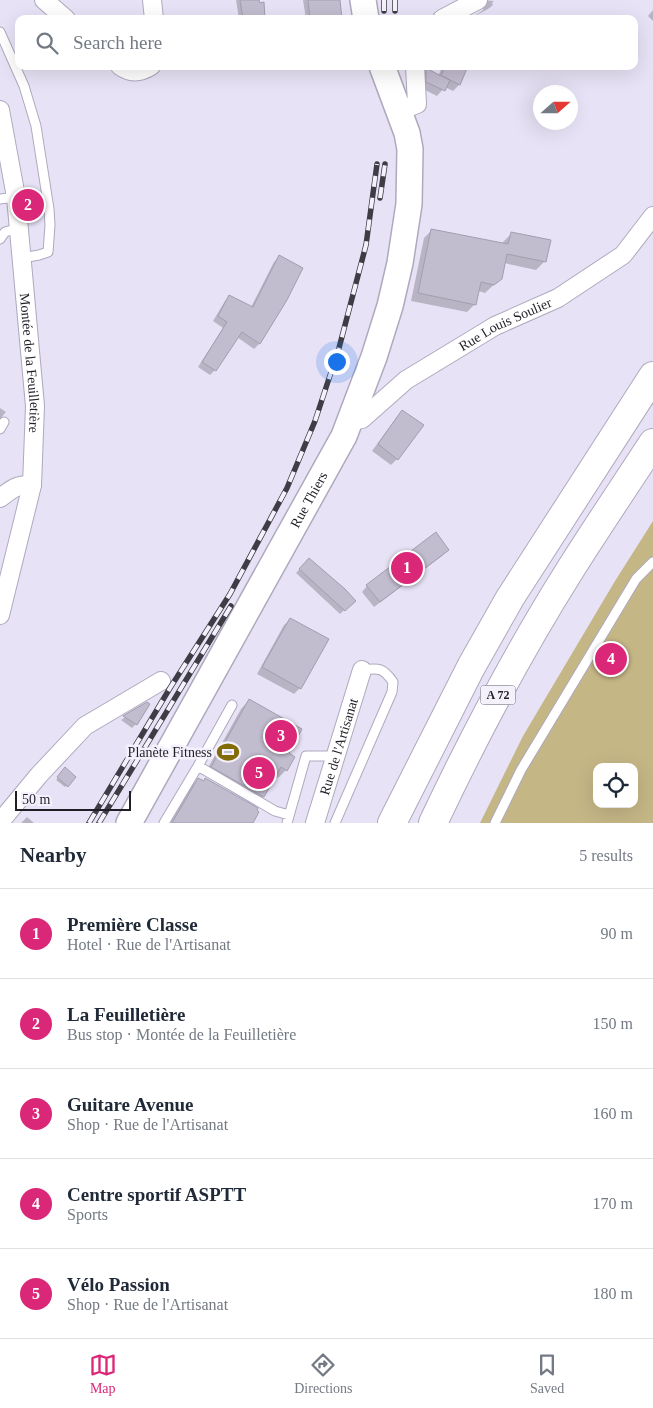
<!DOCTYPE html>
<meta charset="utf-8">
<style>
body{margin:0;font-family:Georgia,serif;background:#f2f2f3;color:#1f2937}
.controls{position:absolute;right:15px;bottom:15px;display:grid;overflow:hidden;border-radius:10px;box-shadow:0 5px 20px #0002}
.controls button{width:45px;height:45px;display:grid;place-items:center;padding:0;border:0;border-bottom:1px solid #e0e1e3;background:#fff;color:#1f2937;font:25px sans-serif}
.compass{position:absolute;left:533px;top:85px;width:45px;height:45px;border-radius:50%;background:#fff;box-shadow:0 5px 20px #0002;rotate:69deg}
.scale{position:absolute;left:15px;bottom:12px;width:116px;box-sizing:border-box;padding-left:5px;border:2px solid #211f26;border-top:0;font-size:14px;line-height:18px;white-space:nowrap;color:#211f26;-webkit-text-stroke:4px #f4f1fd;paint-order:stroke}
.you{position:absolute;left:336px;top:361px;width:18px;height:18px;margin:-12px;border:4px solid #fff;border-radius:50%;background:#1a73e8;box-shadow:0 0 0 8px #1a73e833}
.badge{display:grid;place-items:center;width:32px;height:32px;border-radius:50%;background:#db2777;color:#fff;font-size:16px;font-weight:700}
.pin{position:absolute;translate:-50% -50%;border:2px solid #fff;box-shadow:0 1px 5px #0006}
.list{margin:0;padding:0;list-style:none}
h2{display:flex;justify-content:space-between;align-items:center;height:65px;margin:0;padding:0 20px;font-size:21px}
h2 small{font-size:16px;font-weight:400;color:#747a83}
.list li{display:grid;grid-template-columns:32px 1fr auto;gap:15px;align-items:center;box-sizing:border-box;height:90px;padding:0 20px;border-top:1px solid #e0e1e3}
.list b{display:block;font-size:19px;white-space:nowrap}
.list p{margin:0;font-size:16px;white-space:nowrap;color:#747a83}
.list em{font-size:16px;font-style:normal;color:#747a83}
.icon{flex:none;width:28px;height:28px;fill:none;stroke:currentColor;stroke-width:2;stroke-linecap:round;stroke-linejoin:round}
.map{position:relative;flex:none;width:653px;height:823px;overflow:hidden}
.search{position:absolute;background:#fff;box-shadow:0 5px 20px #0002;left:15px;right:15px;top:15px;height:55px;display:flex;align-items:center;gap:12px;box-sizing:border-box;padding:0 18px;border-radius:10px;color:#747a83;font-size:19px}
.sheet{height:515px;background:#fff}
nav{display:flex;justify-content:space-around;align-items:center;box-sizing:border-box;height:70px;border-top:1px solid #e0e1e3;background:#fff;font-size:14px;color:#747a83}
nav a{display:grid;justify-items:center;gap:2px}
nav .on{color:#db2777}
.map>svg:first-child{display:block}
.green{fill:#c5b686;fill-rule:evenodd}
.shadow{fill:#0003}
.building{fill:#c2bccf;stroke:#a39db0}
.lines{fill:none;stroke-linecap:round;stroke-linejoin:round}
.lane-casing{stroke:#afa9bd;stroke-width:11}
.street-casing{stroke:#afa9bd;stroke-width:20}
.secondary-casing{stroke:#afa9bd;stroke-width:28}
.highway-casing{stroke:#afa9bd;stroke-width:30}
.lane{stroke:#fff;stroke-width:9}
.street{stroke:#fff;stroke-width:18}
.secondary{stroke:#fff;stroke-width:25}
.highway{stroke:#fff;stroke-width:28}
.rail-casing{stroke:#3e3c44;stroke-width:5.5}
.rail{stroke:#f4f1fd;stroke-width:4;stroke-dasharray:11;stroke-linecap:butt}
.labels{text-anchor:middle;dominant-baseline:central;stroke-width:5;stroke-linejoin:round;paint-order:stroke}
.shield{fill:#f4f1fd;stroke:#605e66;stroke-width:1}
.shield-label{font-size:12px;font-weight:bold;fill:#211f26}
.street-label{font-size:14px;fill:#211f26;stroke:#f4f1fd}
.poi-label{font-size:14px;fill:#211f26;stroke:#f4f1fd;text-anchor:end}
</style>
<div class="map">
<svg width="653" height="823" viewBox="0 0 653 823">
<rect width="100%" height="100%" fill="#e8e2f6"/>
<path class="green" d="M653,521V823H480L523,736L615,581ZM597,767H634V804H597Z"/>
<path class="shadow" d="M236,0H258L264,19H239Z
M303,0H338L341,19H306Z
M483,0L494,1L492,3L493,5L488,9L473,17L483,10L484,5Z
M653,10V21L648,16Z
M443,66H468L459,85L453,91L445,87L437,96L421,88L420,75L426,70L438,76Z
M432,230L502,244L503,242L511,234L544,262L536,270L504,263L500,279L485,293L478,291L475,304L467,312L411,301L424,238Z
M279,257L286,299L259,344L254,349L237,337L215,370L210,375L198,367L223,328L213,321L225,301L230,296L251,307L274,262Z
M0,408L6,412L0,419Z
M402,412L397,459L391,465L372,451L396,418Z
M447,550L442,556L374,607L362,592L367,586Z
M309,559L354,601L340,614L296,573Z
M291,619L300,688L294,694L257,674L284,625Z
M249,700L287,754L286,770L278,778L274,776L263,797L255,805L204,775L241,709Z
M147,703L136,724L132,728L121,720Z
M65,769L74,777L65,787L56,780Z
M199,779L203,782L206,779L258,812L252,823H170L190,787Z
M27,817L34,823H21Z"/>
<path class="building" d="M240,0H259L260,3L264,2L265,19H243Z
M308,0H340L342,19H310Z
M445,66H468L460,85L442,76L450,80L445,91L426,82V68L441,76Z
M431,229L508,244L511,232L551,240L546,262L507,254L502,279L494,285L481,282L476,305L418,293Z
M279,255L303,268L287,300L260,344L242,332L216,371L202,362L227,322L218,316L229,295L253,307Z
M402,410L424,425L398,460L378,444Z
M436,532L449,550L380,602L366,585Z
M309,558L345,589L356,601L345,611L299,569Z
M290,618L329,639L301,689L262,667Z
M249,699L302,729L289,753L295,757L287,771L281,767L264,797L211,767Z
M147,702L150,704L137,725L123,716Z
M65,767L76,777L68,787L57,777Z
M198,778L204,781L205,778L258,808L257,810L259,812L253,823H172Z"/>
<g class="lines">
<g class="lane-casing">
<path id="lane" d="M0,32L24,86L36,126L49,209L50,225L48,252L39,255L22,258
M0,199L16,197
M0,239L5,232L19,228
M0,429L4,422
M232,705L198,766L275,811L289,815
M164,823L198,766
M287,823L306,756H335
M335,823L392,692L393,682C383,667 378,668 362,670
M495,823L521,770L636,579L653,562"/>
</g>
<g class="street-casing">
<g id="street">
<path d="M44,0L66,19"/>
<path d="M152,0L154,19"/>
<path d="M442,19L478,0"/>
<path d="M120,66C131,74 140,73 151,66"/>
<path id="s1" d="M0,110L16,197L35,406L32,485L0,615"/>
<path d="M399,111L417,104L415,66"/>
<path id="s2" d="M350,421L362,419L406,380L495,326L558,298L623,255L653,216"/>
<path d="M0,498C12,489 17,484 32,485"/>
<path d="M0,822L39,775L85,726L161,681"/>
<path id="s3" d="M315,823L362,670"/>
</g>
</g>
<g class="secondary-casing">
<g id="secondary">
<path d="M363,0L366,19"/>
<path id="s4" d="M129,823L344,436L374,357L390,306L400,263L409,204L410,149L407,133L382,66"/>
</g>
</g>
<g class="highway-casing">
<path id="highway" d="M392,823L471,667L510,598L653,376
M433,823C474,736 519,651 570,570C597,527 625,486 653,443"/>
</g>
<use href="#lane" class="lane"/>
<use href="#street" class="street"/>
<use href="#secondary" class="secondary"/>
<use href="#highway" class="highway"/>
<g class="rail-casing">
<path id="rail" d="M384,0V11
M395,0V11
M380,198L385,164
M89,823L170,688L230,594L287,488L315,421L339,348L366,245L377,164
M99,823L231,606"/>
</g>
<use href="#rail" class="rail"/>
</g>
<defs>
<g id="stadium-bare" transform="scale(1.725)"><path d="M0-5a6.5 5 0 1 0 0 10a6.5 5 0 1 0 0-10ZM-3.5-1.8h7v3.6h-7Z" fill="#836c07" stroke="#f4f1fd" stroke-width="2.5" paint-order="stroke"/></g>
</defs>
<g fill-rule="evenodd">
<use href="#stadium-bare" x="228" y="752"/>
</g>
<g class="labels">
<rect class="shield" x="480.5" y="685.5" width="35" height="19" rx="4"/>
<g class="shield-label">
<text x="498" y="695">A 72</text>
</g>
<g class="street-label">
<text stroke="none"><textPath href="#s2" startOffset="185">Rue Louis Soulier</textPath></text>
<text stroke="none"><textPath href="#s1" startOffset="255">Montée de la Feuilletière</textPath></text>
<text stroke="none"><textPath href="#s4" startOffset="370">Rue Thiers</textPath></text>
<text stroke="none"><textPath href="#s3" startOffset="80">Rue de l'Artisanat</textPath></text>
</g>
<g class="poi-label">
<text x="212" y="752">Planète Fitness</text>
</g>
</g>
</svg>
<div class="controls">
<button><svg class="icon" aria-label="locate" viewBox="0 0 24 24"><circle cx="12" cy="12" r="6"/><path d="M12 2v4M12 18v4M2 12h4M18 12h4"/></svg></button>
</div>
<svg class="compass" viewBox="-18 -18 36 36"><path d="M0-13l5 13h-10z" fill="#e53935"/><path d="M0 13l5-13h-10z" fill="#747a83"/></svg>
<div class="scale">50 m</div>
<div class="you"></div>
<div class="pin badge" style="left:407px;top:568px">1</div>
<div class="pin badge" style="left:28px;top:205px">2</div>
<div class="pin badge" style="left:281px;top:736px">3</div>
<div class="pin badge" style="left:611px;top:659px">4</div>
<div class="pin badge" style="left:259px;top:773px">5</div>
<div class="search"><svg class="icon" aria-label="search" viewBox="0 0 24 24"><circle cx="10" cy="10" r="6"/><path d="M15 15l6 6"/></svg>Search here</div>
</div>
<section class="sheet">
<h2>Nearby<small>5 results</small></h2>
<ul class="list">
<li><span class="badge">1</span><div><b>Première Classe</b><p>Hotel · Rue de l'Artisanat</p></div><em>90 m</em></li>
<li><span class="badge">2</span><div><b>La Feuilletière</b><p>Bus stop · Montée de la Feuilletière</p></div><em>150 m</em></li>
<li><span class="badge">3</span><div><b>Guitare Avenue</b><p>Shop · Rue de l'Artisanat</p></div><em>160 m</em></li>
<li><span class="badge">4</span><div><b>Centre sportif ASPTT</b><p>Sports</p></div><em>170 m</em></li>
<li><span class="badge">5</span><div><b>Vélo Passion</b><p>Shop · Rue de l'Artisanat</p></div><em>180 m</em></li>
</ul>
</section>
<nav>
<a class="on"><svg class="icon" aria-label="map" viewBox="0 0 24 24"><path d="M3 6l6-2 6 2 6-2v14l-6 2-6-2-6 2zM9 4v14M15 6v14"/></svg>Map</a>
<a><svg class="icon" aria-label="directions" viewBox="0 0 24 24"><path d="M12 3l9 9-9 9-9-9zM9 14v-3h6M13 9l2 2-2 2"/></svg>Directions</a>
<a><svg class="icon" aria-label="saved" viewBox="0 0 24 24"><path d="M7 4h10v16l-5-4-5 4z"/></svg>Saved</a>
</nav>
